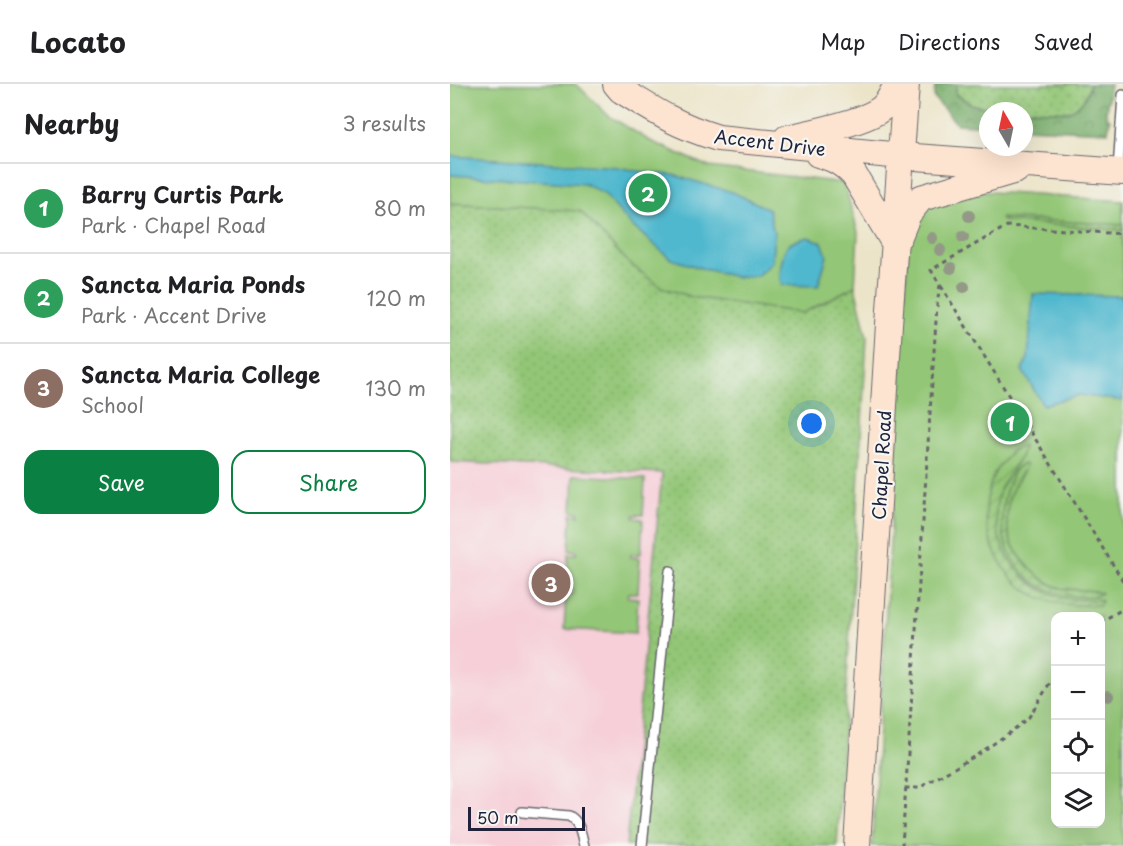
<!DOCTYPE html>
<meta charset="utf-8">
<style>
body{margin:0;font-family:"Playpen Sans",sans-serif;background:#f2f2f2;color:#202124}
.controls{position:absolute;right:18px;bottom:18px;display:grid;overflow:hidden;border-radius:12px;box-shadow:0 6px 24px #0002}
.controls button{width:54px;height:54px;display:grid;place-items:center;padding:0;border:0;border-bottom:2px solid #e0e0e0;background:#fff;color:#202124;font:30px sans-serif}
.compass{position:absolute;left:529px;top:18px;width:54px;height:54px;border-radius:50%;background:#fff;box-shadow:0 6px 24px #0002;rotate:351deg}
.scale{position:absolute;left:18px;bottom:15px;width:117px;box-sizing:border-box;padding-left:6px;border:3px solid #22223b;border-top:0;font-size:16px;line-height:21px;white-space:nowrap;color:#22223b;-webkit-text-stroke:4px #f6f6f2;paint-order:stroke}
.you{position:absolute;left:362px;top:340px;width:21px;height:21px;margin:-15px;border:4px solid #fff;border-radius:50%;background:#1a73e8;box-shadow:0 0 0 9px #1a73e833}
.badge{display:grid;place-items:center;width:39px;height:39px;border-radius:50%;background:#0b8043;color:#fff;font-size:20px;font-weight:700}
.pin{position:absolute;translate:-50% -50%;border:3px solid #fff;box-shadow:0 2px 6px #0006}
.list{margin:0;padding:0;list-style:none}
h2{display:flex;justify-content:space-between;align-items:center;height:78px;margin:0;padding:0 24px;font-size:26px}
h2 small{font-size:20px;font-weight:400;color:#757577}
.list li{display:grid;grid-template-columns:39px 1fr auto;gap:18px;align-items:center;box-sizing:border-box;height:90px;padding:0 24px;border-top:2px solid #e0e0e0}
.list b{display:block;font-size:22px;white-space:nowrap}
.list p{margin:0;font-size:20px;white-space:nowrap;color:#757577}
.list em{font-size:20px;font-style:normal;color:#757577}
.actions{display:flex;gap:12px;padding:18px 24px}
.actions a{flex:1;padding:14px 0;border:2px solid #0b8043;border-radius:18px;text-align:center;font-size:21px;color:#0b8043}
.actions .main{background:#0b8043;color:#fff}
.icon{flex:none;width:33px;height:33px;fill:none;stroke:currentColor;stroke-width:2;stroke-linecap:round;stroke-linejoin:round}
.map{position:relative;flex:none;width:673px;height:762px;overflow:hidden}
header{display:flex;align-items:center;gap:36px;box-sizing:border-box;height:84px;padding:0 30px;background:#fff;border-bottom:2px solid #e0e0e0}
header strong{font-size:28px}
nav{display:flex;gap:33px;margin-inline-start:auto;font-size:21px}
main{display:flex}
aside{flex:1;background:#fff}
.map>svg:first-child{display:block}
.built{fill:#f6cfd8}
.grass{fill:url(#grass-dots);stroke:#5a7458;stroke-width:1.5}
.forest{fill:url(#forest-crowns);stroke:#4c6651;stroke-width:1.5}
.park{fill:#93c676;stroke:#5a7458;stroke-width:1.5;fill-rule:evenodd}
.garden{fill:url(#garden-furrows);stroke:#5a7458;stroke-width:1.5}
.water{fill:#50b8ce;stroke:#396d84;stroke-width:1.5}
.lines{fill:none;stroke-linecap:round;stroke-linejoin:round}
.service-casing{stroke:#69666c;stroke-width:12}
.secondary-casing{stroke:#69666c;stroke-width:28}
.path{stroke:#69666c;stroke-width:3;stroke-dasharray:4.5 4.5;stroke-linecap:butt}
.service{stroke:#fff;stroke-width:9}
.secondary{stroke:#fde4d0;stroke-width:26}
.tree{fill:#939986}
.labels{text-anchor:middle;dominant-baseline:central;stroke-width:4.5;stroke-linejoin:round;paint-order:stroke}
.street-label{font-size:18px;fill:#22223b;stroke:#f6f6f2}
</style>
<header>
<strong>Locato</strong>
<nav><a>Map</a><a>Directions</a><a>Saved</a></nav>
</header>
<main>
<aside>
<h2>Nearby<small>3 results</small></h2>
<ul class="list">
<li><span class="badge" style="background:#2e9e5b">1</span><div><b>Barry Curtis Park</b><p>Park · Chapel Road</p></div><em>80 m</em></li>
<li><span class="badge" style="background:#2e9e5b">2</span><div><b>Sancta Maria Ponds</b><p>Park · Accent Drive</p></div><em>120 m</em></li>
<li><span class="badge" style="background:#8d6e63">3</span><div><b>Sancta Maria College</b><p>School</p></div><em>130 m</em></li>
</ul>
<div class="actions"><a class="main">Save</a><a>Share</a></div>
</aside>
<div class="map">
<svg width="673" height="762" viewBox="0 0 673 762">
<defs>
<pattern id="grass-dots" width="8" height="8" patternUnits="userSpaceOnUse" patternTransform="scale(1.5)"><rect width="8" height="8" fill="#93c676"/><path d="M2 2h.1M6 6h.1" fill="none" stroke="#7eaa67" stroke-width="1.8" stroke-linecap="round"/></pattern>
<pattern id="forest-crowns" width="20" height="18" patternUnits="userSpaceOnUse" patternTransform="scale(1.5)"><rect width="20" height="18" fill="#76ab67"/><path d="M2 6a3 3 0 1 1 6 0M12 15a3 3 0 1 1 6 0" fill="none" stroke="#608b56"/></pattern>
<pattern id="garden-furrows" width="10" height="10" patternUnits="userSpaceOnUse" patternTransform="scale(1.5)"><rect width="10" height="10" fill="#93c676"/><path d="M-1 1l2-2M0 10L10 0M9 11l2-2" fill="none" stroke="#7eaa67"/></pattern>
</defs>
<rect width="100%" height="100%" fill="#f6f6f2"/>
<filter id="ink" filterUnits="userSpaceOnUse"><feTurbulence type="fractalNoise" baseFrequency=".0167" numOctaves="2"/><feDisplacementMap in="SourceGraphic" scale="12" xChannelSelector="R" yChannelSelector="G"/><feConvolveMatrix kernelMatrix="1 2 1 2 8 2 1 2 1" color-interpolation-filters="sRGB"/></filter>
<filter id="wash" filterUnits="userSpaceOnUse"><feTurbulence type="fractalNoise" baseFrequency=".008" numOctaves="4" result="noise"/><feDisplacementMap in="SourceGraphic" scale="24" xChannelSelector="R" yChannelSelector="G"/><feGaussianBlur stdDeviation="1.35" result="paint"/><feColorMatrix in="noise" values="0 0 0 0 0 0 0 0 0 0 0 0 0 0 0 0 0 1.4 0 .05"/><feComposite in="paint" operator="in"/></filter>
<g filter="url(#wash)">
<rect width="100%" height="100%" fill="#ece4c8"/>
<path class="built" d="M0,378L212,389L176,762H0Z"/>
<path class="grass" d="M506,0H640C637,13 630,23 618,28L533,23L523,21L506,10Z
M200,57L259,83L379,215L405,202L417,253L387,762L176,761L212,389L0,378V91Z"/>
<path class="forest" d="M485,0H506V11L523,21L533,23L618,28C630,23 637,13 640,0H660L656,28L657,34L660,35L658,48L574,44V27H538V42L507,40L484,14Z"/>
<path class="park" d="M0,0H126L159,32L200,57L259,83L394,99L408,148L405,202L353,229L242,213L211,203L179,179L130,127L0,119Z
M511,106L673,117V762H422L459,143L466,126ZM606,532H650V740H606Z
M124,391L195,395L193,431H184V434L193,435L191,470H181V473L190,474L188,509H179L178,513L188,514L186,549L114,545L116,510H123V506L116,505L118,470H126V467L119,466L121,430L129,431V428L122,427Z"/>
<path class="garden" d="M551,134L673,141V146L554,137Z
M573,362C573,375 556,391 550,406C535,452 564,501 611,513C625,517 638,515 652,516L650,521C605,524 567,514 546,470C538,454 534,434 537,416C538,408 542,392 547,385C552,378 557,375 560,367Z
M574,380L576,382C571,393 561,403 559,415C557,424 557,439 558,448C562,469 589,498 610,504C623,507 638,504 651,509L647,512C578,519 536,467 558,401C561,392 564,383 574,380Z"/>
<path class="water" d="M0,72L167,83L199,89L223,91L282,108L319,125L324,149L322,178L307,192L286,193L254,185L221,175L181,141L154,110L135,100L0,91Z
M358,153L372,158L377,172L368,202L332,201C329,194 330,189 331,182C334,160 337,159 358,153Z
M583,210L673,212V317L629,311L593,321L572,286L578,274Z"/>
</g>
<g filter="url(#ink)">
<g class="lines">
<g class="service-casing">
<path id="service" d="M668,86L673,11
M72,728L119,732C130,738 131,750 134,762
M192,762L220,487"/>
</g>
<g class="secondary-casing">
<path id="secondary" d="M166,0L171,6C206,28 228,42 268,54L451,72L673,88
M337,54C360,49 416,38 432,24C439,18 443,8 447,0
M368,70C383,74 393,79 404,91L445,160
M449,152L458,130L471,114L566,86
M407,762L439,240L456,0"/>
</g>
<path class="path" d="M491,202L673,497
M650,538L673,525
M455,704H469L527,671L562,647L579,633L606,589
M452,762L487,221L490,201L481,186L557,142L673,150"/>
<use href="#service" class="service"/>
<use href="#secondary" class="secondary"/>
</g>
<g class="tree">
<circle cx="519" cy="132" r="6"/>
<circle cx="513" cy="153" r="6"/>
<circle cx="482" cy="154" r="6"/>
<circle cx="490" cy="166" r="6"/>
<circle cx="501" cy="184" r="6"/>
<circle cx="514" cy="203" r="6"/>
<circle cx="658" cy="612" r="6"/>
</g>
</g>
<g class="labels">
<g class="street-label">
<text transform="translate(320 58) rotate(7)">Accent Drive</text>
<text transform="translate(431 381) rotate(-87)">Chapel Road</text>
</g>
</g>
</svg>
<div class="controls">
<button>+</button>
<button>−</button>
<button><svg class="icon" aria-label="locate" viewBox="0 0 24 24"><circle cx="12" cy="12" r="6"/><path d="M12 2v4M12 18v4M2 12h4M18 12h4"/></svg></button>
<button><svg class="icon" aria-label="layers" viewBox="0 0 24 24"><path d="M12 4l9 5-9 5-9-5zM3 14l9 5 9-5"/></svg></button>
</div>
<svg class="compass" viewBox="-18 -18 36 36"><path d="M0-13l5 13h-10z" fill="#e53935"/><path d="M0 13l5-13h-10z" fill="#757577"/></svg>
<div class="scale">50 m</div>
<div class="you"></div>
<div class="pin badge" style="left:560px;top:338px;background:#2e9e5b">1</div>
<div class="pin badge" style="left:198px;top:109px;background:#2e9e5b">2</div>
<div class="pin badge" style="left:101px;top:499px;background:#8d6e63">3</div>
</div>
</main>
